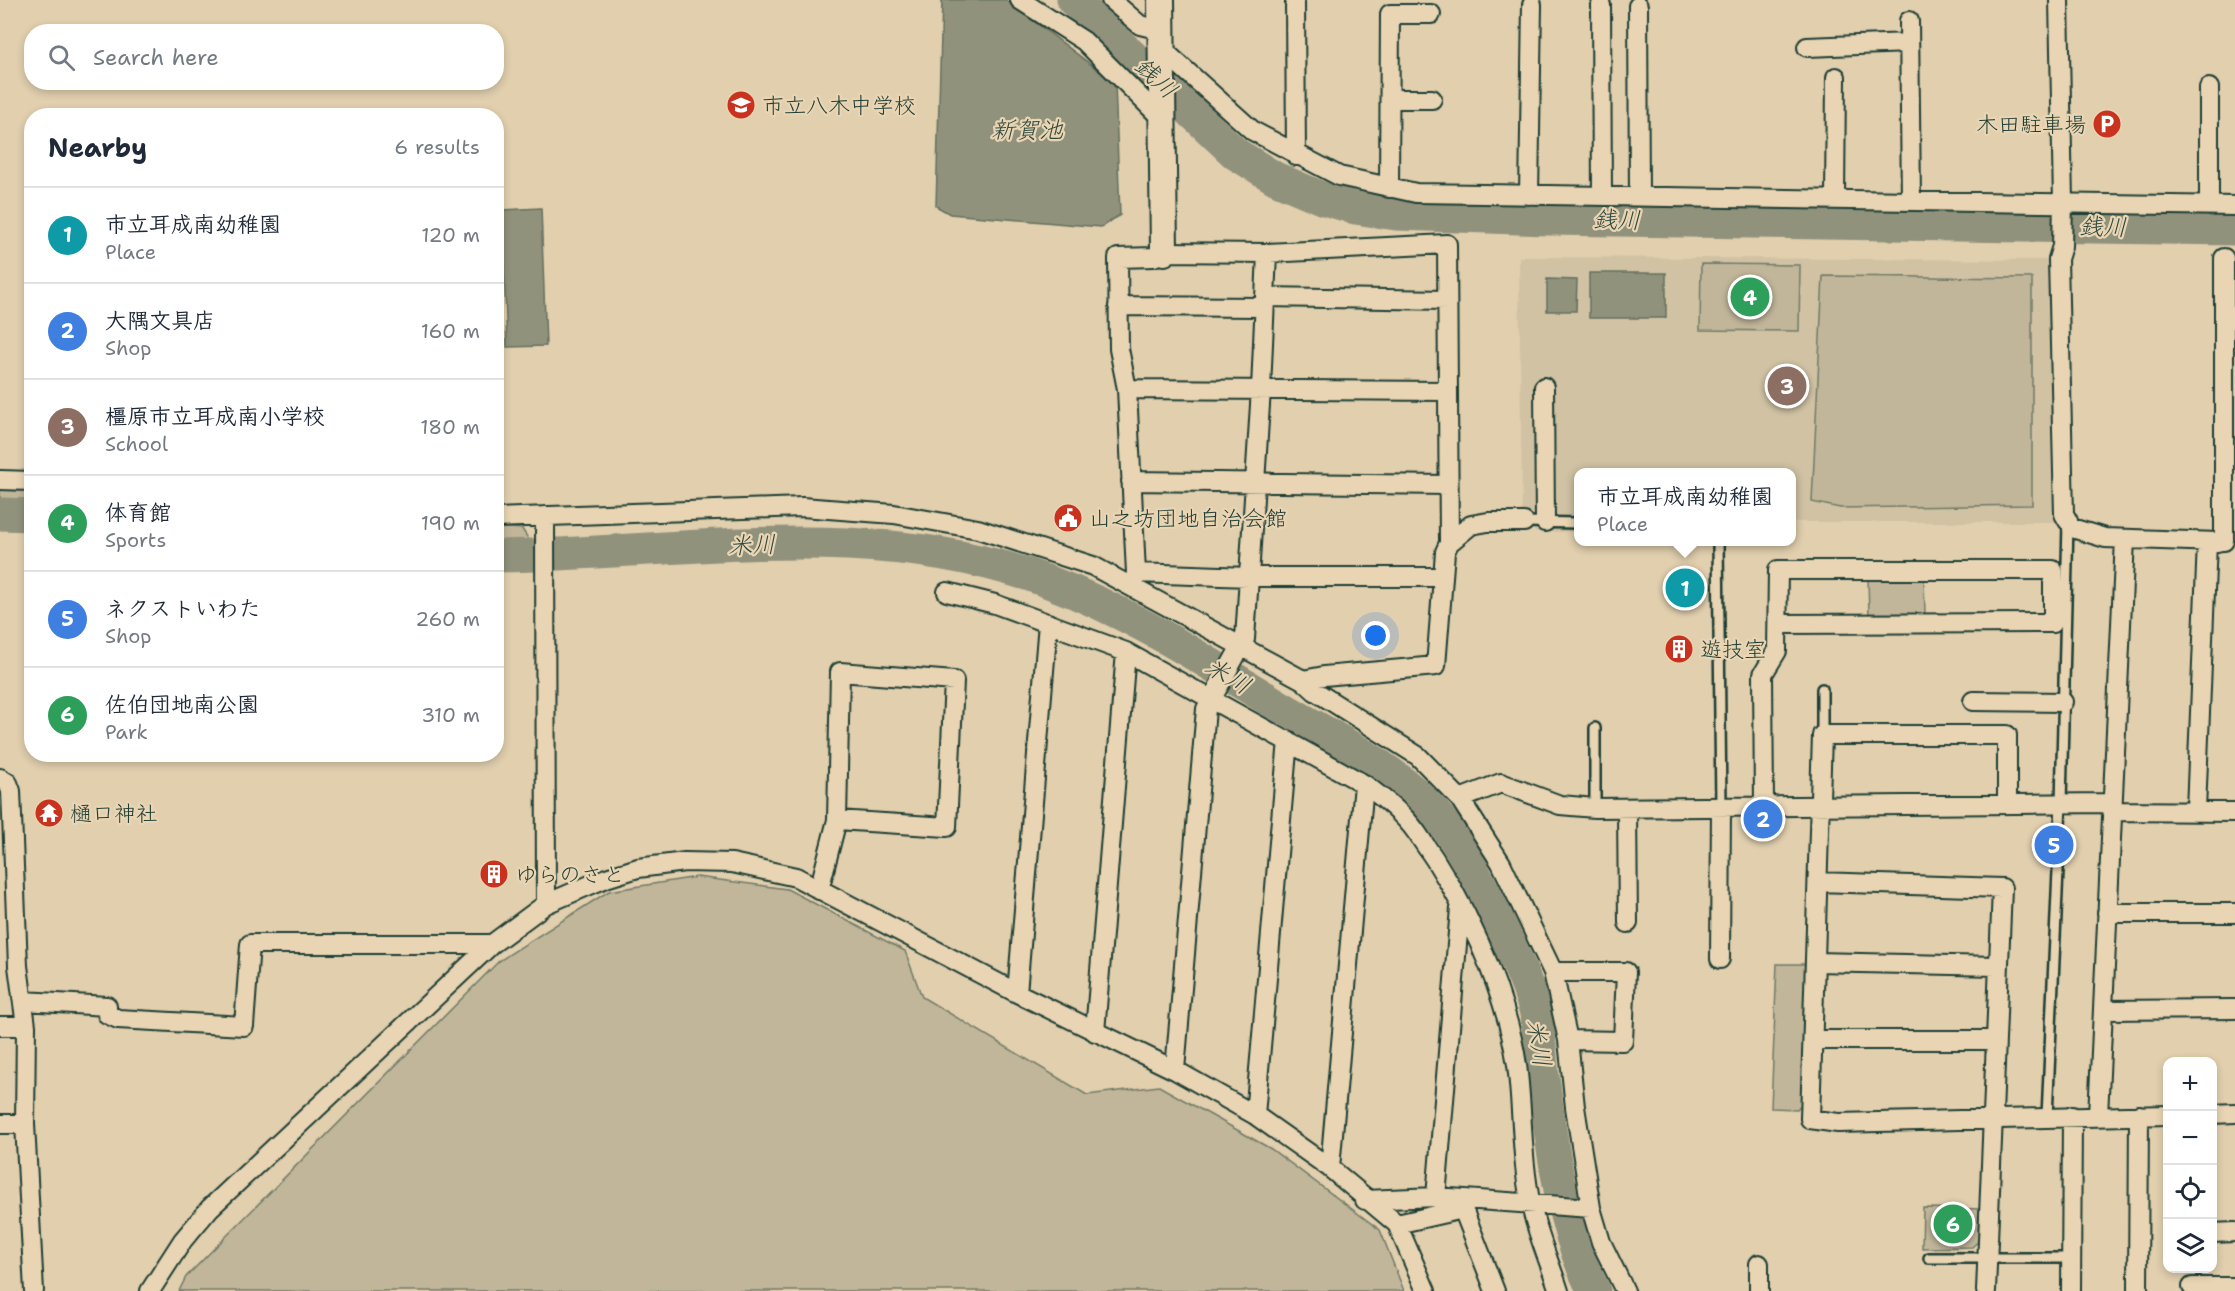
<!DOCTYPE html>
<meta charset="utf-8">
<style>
body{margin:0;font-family:"Shantell Sans","Klee One",sans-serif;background:#f6f6f7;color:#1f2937}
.controls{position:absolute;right:18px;bottom:18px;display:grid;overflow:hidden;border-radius:12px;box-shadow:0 3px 9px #0003}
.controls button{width:54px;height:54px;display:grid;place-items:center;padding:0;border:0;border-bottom:2px solid #e0e1e3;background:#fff;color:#1f2937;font:30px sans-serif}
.you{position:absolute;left:1376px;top:636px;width:21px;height:21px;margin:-15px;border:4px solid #fff;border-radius:50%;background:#1a73e8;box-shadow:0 0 0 9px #1a73e833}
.badge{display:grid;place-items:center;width:39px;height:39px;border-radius:50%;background:#db2777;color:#fff;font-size:20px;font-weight:700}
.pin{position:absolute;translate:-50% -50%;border:3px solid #fff;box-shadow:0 2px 6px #0006}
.popup{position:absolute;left:1574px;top:468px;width:222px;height:78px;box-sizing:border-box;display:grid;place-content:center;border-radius:12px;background:#fff;filter:drop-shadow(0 2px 4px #0005);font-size:20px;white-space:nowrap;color:#747a83}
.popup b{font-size:22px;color:#1f2937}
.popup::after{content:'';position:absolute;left:50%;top:100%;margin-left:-12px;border:12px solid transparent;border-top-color:#fff}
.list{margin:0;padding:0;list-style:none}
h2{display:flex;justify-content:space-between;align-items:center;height:78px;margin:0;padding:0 24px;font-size:26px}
h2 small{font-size:20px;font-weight:400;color:#747a83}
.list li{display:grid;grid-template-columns:39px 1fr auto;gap:18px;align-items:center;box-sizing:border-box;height:96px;padding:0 24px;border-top:2px solid #e0e1e3}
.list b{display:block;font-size:22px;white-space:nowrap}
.list p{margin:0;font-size:20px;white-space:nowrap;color:#747a83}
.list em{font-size:20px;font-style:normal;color:#747a83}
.icon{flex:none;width:33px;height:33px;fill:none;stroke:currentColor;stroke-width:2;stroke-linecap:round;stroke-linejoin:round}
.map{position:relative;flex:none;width:2235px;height:1291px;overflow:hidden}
.search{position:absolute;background:#fff;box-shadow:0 3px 9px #0003;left:24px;top:24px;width:480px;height:66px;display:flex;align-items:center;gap:15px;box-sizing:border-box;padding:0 21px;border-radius:24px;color:#747a83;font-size:22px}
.panel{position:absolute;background:#fff;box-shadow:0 3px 9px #0003;left:24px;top:108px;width:480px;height:654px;border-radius:24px}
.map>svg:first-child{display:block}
.built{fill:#d0c2a3}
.green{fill:#c1b69a;stroke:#707a67;stroke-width:1.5}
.water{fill:#91927c;stroke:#63705f;stroke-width:1.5}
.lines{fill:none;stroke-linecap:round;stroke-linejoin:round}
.river{stroke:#91927c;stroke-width:33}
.lane-casing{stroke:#1f3d34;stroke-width:14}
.street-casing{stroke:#1f3d34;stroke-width:22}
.secondary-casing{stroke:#1f3d34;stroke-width:30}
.lane{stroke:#e9d5b3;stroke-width:9}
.street{stroke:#e9d5b3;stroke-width:18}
.secondary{stroke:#e9d5b3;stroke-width:26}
.labels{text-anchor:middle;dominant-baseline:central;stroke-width:4.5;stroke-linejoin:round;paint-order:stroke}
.poi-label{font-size:22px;fill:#1f3d34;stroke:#e9d5b3;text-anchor:start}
.water-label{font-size:24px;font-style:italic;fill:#304a3f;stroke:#e9d5b3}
</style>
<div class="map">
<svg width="2235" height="1291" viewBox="0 0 2235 1291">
<rect width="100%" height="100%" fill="#e1cfae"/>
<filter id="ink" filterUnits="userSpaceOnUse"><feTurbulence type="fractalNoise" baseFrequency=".0167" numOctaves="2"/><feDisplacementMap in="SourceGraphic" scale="12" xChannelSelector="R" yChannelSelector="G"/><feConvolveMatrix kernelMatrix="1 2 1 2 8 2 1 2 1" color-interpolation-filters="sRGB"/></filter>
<g filter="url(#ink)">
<path class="built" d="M1519,257L2051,260L2056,522H1792V472H1578V532H1535L1522,512Z"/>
<path class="green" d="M1701,264L1800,265L1799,331L1700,330Z
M1823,276L2032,278V505L1840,508L1812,502Z
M0,490L31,491V502L0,503Z
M497,527L522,529L529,540L497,541Z
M1924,577L1925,614L1869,615L1868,578Z
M697,877L787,889L905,951L922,997L1087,1095L1159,1086L1271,1149L1380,1230L1404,1291H179L186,1277L499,961L609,891Z
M1777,964H1810L1806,1099L1797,1109L1771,1108Z
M1923,1208L1984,1209L1982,1238L1972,1247L1922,1248Z"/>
<path class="water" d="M942,0H1006L1115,83L1120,215L1101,227L950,214L936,206Z
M541,208L546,346L507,347L502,210Z
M1589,273H1666V318H1589Z
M1547,279L1577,280L1576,311H1547Z"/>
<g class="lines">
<path class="river" d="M1073,0L1236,154L1275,178L1324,199L1355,208L1396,214L1548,219L2235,229
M0,514L32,515
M496,556C680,554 873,515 1049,582C1131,613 1197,656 1271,701C1325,734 1392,764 1434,812C1459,840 1477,877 1493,910C1508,942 1525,975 1535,1009C1540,1030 1540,1055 1543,1077C1552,1146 1561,1229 1594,1291"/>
<g class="lane-casing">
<path id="lane" d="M1524,522L1578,523
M1718,542L1721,806
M1822,689V735
M1595,728V808
M2047,1117L2061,803L2068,523
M1929,1258H2066"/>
</g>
<g class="street-casing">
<path id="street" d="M1020,0L1084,41L1163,120
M1111,0L1140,25L1161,30
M1295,0L1296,156
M2059,0L2063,202L2062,246L2058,259L2064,514L2068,521
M1601,5L1602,196
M1638,6L1639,196
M1909,21L1911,200
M1807,47L1909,43
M1163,50L1253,131L1339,176L1416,193L2235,206
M1390,99H1432
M1389,188L1390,14H1431
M1529,195L1532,5
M1835,199L1836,77
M2209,206V88
M1265,297L1447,300
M1118,306L1263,307
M1544,387L1545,522
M1127,389L1447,391
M0,480L32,481
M1131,481L1448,485
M545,516L546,904
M496,518L802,507L894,514L978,529L1093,566L1303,680L1315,691L1418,756L1460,799L1501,863L1553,972L1568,1040L1575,1107L1591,1208L1601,1242L1625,1291
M2072,528L2105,538L2218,542
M2224,541V258
M1449,543L1471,525L1488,522H1524
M1136,573L1249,577H1442
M1133,586L1136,573L1127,389L1119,349L1118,258L1154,257L1164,252L1267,253L1447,244L1449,543L1445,552L1436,666L1324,676L1303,680
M947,592L995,604L1126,652L1364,784C1383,798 1403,813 1417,833C1463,897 1505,987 1517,1065C1523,1111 1521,1159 1531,1205C1537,1234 1550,1263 1559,1291
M1973,701L2063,702
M0,778L8,783L11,791L18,966L26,1026L25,1124L34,1291
M1460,799L1501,783L1560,805L1595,808L2111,803
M2007,804V735H1822L1810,1119L1838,1123L2168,1115
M1764,806L1763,674L1777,651L1778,570H2053V623L1778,624
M1627,808L1628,923
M2196,810L2207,542
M2111,811L2235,812
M1818,882L2002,888L1986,1291
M819,890L837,820L840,672L954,681L947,827L837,820
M2107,913H2235
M1720,959L1721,806
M1815,962L1997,966
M1553,972H1626L1623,1041L1568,1040
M1017,993L1048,623
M24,1001L107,1006V1014L118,1019L244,1026L250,944H492
M2103,1010L2235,1009
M0,1026H26
M1095,1032L1126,652
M1813,1040H1996
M1175,1070L1206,709L1245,639L1261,389L1267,253
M2212,1114L2235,1113
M1255,1115L1288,740
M2098,1116L2125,539
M0,1124H25
M1330,1168L1364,784
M1436,1197L1460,908
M1365,1200L1436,1197L1591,1208
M1463,1209L1495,1291
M1397,1224L1463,1209L1457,1200
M2212,1233L2235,1232
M2192,1287H2235
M150,1291L183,1240L210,1208L492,944L546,904L606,878L638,868L685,862L732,863L796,877L1017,993L1175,1070L1255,1115L1330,1168L1397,1224L1426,1291
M1759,1291V1264
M2071,1291L2072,1116
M2138,1291L2139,1115"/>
</g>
<g class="secondary-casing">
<path id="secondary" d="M1161,0L1164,252"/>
</g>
<use href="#lane" class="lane"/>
<use href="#street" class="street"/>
<use href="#secondary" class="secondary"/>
</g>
</g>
<defs>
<g id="school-disc" transform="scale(1.5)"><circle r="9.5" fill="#c8321e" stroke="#e9d5b3"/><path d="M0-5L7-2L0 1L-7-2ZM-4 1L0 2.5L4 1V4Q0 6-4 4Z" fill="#fff"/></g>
<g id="parking-disc" transform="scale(1.5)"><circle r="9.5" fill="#c8321e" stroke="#e9d5b3"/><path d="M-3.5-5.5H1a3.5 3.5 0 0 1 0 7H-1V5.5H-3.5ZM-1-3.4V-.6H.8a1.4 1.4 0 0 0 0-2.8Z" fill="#fff"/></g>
<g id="civic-disc" transform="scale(1.5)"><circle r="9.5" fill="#c8321e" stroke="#e9d5b3"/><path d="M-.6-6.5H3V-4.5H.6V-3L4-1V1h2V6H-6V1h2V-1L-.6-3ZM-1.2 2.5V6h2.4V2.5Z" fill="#fff"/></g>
<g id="building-disc" transform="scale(1.5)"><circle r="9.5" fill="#c8321e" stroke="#e9d5b3"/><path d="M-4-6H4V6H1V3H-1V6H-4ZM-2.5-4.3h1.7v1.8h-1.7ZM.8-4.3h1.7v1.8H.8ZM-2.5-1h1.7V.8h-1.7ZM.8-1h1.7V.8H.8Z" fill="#fff"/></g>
<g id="temple-disc" transform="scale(1.5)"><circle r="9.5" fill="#c8321e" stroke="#e9d5b3"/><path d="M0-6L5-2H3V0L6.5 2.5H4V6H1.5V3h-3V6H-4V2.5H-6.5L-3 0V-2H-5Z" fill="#fff"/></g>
</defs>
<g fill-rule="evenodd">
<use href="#school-disc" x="741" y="105"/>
<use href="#parking-disc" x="2107" y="124"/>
<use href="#civic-disc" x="1068" y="518"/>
<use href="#building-disc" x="1679" y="649"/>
<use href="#temple-disc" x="49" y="813"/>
<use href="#building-disc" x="494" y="874"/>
</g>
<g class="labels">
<g class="poi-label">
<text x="762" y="105">市立八木中学校</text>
<text x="2086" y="124" text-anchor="end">木田駐車場</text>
<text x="1089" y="518">山之坊団地自治会館</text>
<text x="1700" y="649">遊技室</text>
<text x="70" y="813">樋口神社</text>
<text x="515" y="874">ゆらのさと</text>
</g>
<g class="water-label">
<text transform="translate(1156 78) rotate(43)">銭川</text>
<text x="1027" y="130">新賀池</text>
<text transform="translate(1617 220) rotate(1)">銭川</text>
<text transform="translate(2103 227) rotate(1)">銭川</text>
<text transform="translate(752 545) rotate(-2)">米川</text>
<text transform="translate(1228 676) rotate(31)">米川</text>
<text transform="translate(1539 1043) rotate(81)">米川</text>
</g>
</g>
</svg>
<div class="controls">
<button>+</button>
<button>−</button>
<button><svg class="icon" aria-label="locate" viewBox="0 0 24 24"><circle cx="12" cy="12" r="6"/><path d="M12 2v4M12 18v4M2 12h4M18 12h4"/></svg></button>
<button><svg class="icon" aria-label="layers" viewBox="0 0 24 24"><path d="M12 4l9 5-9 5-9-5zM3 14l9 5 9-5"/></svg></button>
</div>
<div class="you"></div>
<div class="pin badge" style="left:1685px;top:588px;background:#0f9aa8">1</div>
<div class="popup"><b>市立耳成南幼稚園</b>Place</div>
<div class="pin badge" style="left:1763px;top:819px;background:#3f7fe0">2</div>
<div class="pin badge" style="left:1787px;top:386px;background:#8d6e63">3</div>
<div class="pin badge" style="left:1750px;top:297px;background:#2e9e5b">4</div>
<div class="pin badge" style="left:2054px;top:845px;background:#3f7fe0">5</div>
<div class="pin badge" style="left:1953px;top:1224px;background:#2e9e5b">6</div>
<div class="search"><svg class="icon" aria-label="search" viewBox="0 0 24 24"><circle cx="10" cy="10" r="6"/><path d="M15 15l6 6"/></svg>Search here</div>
<section class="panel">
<h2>Nearby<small>6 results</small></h2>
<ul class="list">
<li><span class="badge" style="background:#0f9aa8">1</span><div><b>市立耳成南幼稚園</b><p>Place</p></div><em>120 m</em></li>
<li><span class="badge" style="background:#3f7fe0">2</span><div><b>大隅文具店</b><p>Shop</p></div><em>160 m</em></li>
<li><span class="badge" style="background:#8d6e63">3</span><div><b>橿原市立耳成南小学校</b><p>School</p></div><em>180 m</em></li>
<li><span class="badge" style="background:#2e9e5b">4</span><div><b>体育館</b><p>Sports</p></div><em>190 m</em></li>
<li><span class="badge" style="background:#3f7fe0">5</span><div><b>ネクストいわた</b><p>Shop</p></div><em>260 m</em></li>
<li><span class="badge" style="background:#2e9e5b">6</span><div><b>佐伯団地南公園</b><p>Park</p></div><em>310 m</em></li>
</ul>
</section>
</div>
